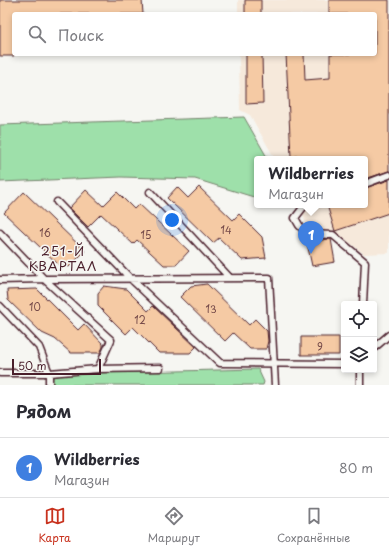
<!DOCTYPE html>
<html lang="ru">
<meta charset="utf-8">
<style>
body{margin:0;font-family:"Playpen Sans",sans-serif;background:#f2f2f3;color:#2b2b33}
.controls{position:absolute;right:12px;bottom:12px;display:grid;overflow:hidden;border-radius:4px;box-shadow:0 2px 6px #0003}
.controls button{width:36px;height:36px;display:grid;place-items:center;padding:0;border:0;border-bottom:1px solid #e1e1e2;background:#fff;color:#2b2b33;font:20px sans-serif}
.scale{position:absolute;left:12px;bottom:10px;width:89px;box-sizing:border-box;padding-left:4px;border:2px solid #4a1f2b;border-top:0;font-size:11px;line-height:14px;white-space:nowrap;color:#4a1f2b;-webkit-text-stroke:3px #f6f6f2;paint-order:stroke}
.you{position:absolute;left:172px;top:220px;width:14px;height:14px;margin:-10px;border:3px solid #fff;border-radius:50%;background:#1a73e8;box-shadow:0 0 0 6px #1a73e833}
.badge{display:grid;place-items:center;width:26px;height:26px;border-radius:50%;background:#c8321e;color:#fff;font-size:13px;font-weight:700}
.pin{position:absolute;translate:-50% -33px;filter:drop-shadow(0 1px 2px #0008)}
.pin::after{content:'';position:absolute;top:21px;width:14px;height:12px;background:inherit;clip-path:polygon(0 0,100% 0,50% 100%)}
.popup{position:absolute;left:254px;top:156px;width:114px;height:52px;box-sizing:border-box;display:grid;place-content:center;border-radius:4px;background:#fff;filter:drop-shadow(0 1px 3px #0005);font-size:13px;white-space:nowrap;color:#7c7c81}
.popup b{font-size:15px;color:#2b2b33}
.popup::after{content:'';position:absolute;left:50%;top:100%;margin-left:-8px;border:8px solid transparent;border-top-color:#fff}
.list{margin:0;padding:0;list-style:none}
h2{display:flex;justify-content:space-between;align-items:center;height:52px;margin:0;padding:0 16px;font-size:17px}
h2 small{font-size:13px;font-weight:400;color:#7c7c81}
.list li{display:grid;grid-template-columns:26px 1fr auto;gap:12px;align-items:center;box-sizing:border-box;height:60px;padding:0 16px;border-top:1px solid #e1e1e2}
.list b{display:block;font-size:15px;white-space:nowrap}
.list p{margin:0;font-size:13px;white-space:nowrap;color:#7c7c81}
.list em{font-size:13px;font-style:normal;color:#7c7c81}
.icon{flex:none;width:22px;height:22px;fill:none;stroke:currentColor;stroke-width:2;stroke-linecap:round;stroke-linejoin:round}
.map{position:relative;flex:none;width:389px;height:385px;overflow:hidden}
.search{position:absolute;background:#fff;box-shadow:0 2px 6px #0003;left:12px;right:12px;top:12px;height:44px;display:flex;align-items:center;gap:10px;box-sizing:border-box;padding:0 14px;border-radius:4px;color:#7c7c81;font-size:15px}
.sheet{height:112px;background:#fff}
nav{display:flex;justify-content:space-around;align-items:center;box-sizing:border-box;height:56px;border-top:1px solid #e1e1e2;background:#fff;font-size:11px;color:#7c7c81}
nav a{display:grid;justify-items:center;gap:2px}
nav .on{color:#c8321e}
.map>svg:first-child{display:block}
.built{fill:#f6e9db}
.green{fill:#9ee0aa;stroke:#74806a}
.building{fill:#f5caa4;stroke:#4a1f2b}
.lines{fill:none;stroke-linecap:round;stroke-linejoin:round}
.lane-casing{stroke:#4a1f2b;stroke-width:9}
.lane{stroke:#f6f6f2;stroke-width:6}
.labels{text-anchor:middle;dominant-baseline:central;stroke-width:3;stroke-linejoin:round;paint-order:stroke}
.number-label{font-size:10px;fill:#754a49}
.neighbourhood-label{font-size:13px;letter-spacing:1px;fill:#4a1f2b;stroke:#f6f6f2}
</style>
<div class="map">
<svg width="389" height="385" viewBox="0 0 389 385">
<rect width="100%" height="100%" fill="#f6f6f2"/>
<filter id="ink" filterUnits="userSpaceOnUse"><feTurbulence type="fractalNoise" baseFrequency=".025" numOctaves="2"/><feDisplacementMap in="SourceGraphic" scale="8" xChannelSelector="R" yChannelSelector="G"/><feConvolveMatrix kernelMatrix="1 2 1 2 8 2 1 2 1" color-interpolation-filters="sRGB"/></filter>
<g filter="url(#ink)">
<path class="built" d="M238,0H389V253L364,254L335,231L308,230L300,205H365V159H275L250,115L240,110L239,54H375V14H238Z"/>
<path class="green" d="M244,117L268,159H257V198L195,179L121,177L0,182V125Z
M258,369L264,382L263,385H52L53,374Z"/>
<path class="building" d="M0,0H142L143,14H14V56H0Z
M245,0H261V14H245Z
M329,0H389V171L365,179V159H298V156L291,157L286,54H304L305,80L330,78V54H375V14H329Z
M246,54H262L263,103L246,104Z
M389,180V213L335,231L327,205H365V188Z
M177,187L188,198L199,187L233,220L239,214L262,237L266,258L242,260L219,238L213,243L167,198Z
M86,190L103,206L117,192L134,209L139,204L189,251L176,265H164L137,240L133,244L101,214L88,227L69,208Z
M24,192L85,251L69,267L59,265L4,213Z
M328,239H331L335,262L312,266L307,243Z
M207,284L249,325L255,319L267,331L268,341L266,349H250L233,333L225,341L180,297L191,286Z
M104,286L126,289L148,311L153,306L196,347L190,353H159L133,327L126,334L98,306V293Z
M37,289L78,330L84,324L103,344V347L100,353H71L55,339L42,333L8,300L7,290Z
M301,337H339V355H301Z"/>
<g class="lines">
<g class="lane-casing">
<path id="lane" d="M365,184L389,175
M150,192L230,278
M57,202L130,278L220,363L344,364
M305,205L295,218L299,225L307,234L333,235L365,262L363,304
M0,233L44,279L269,278L275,385
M0,280L44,279L111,340L98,369
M0,306L39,347L49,373V385
M374,348L389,335
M360,370V385
M0,373H49L98,369L160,368"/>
</g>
<use href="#lane" class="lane"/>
</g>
</g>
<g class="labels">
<g class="number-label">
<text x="226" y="229">14</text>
<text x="45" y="232">16</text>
<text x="146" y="234">15</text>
<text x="35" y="306">10</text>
<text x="211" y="308">13</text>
<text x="140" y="319">12</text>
<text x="320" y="346">9</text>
</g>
<g class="neighbourhood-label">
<text x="63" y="250">251-Й<tspan x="63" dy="15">КВАРТАЛ</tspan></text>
</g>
</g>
</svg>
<div class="controls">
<button><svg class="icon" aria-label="locate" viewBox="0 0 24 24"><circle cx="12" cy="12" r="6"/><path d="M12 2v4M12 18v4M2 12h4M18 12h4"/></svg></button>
<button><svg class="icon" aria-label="layers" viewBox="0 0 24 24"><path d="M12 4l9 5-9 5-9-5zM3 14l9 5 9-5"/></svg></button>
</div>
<div class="scale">50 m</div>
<div class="you"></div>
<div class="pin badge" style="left:311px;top:254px;background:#3f7fe0">1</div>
<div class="popup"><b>Wildberries</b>Магазин</div>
<div class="search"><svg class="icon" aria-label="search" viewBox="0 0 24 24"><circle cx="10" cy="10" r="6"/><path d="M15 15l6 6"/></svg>Поиск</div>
</div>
<section class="sheet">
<h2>Рядом<small></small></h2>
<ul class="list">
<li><span class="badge" style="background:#3f7fe0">1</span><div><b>Wildberries</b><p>Магазин</p></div><em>80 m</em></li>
</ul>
</section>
<nav>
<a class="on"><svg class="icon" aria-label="map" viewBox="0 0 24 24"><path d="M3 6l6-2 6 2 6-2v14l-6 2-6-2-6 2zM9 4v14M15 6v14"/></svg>Карта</a>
<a><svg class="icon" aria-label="directions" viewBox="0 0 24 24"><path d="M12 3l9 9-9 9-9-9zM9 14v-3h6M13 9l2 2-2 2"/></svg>Маршрут</a>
<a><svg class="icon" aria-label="saved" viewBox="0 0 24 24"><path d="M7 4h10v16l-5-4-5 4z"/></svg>Сохранённые</a>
</nav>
